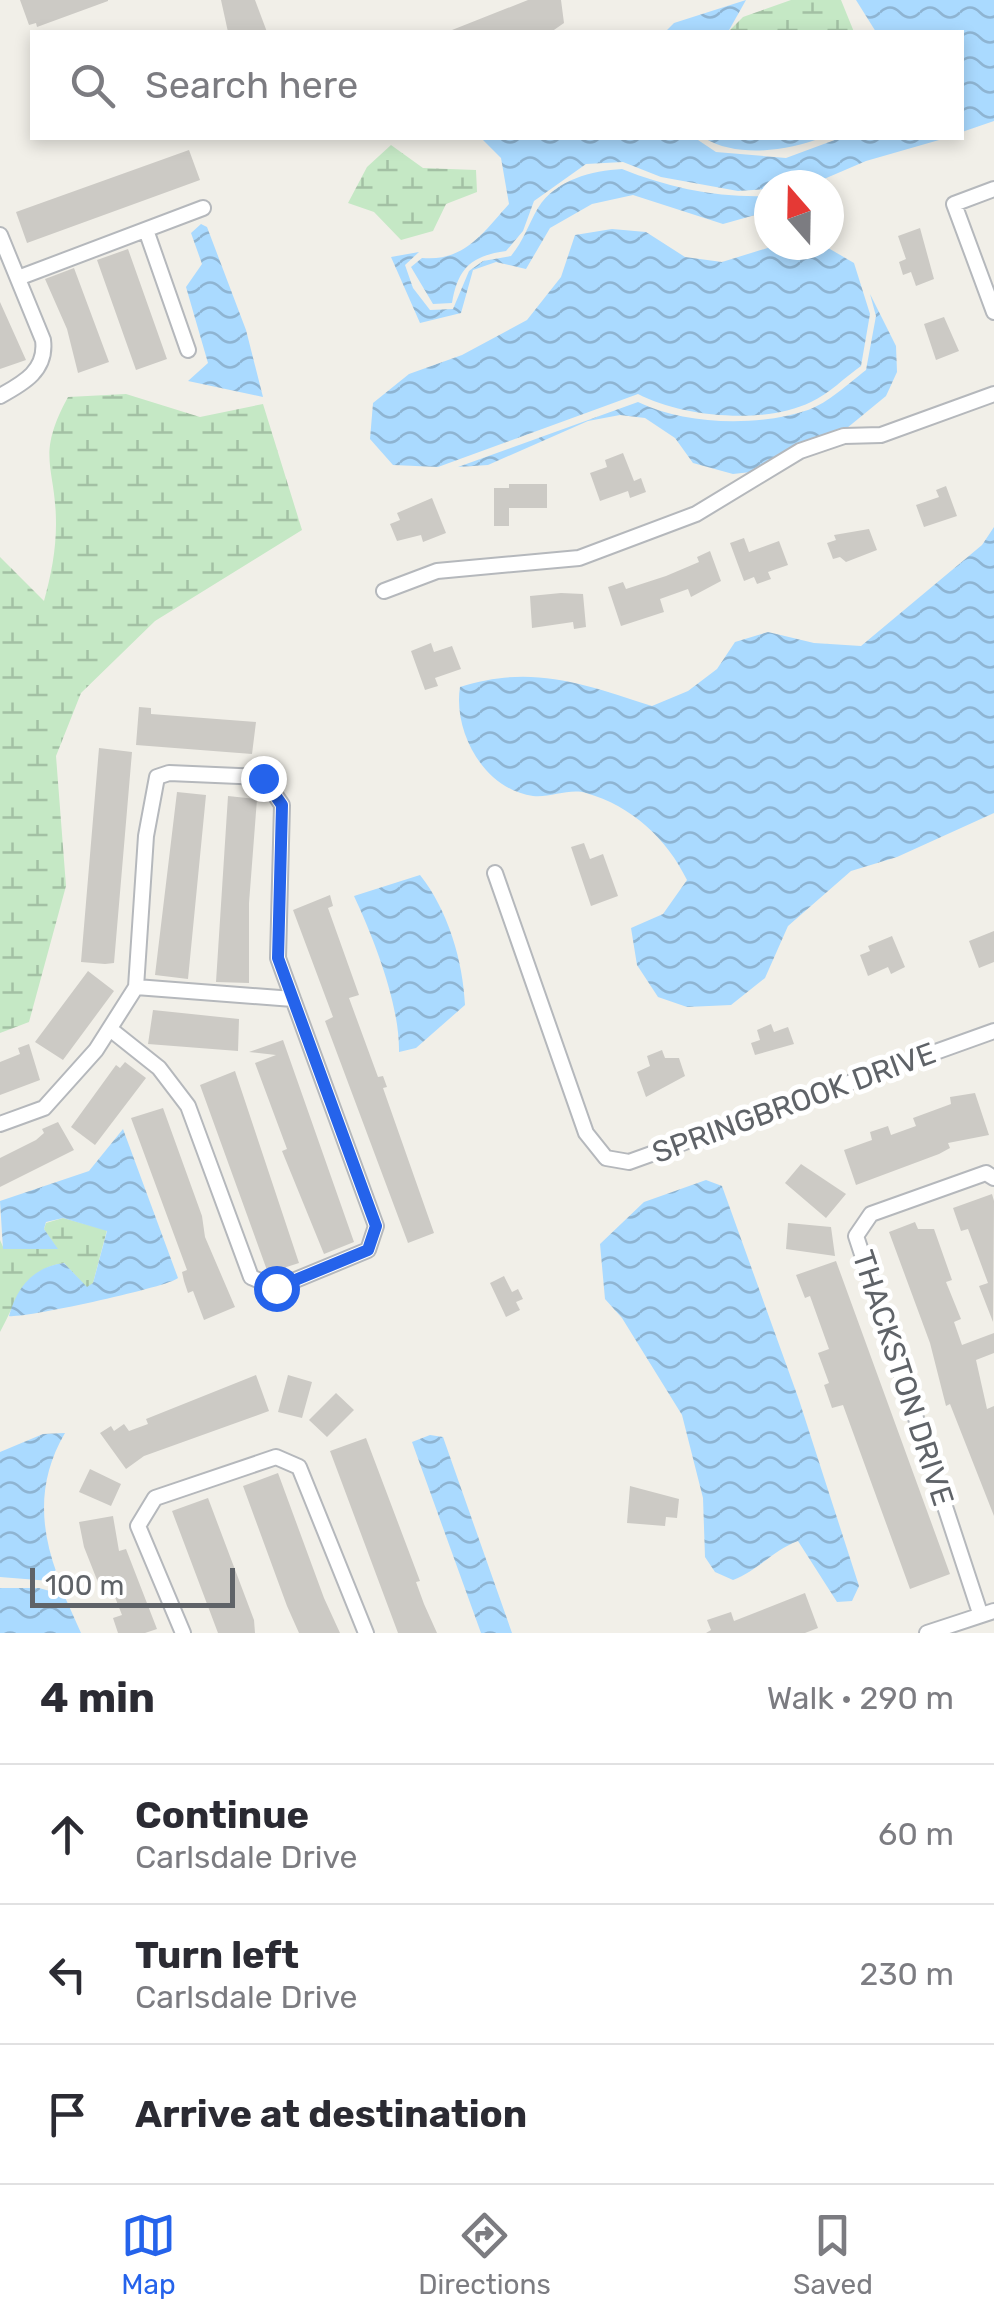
<!DOCTYPE html>
<meta charset="utf-8">
<style>
body{margin:0;font-family:Rubik,sans-serif;background:#f7f7f7;color:#2b2b33}
.compass{position:absolute;left:754px;top:170px;width:90px;height:90px;border-radius:50%;background:#fff;box-shadow:0 5px 15px #0003;rotate:340deg}
.scale{position:absolute;left:30px;bottom:25px;width:205px;box-sizing:border-box;padding-left:10px;border:5px solid #5f6368;border-top:0;font-size:28px;line-height:35px;white-space:nowrap;color:#5f6368;-webkit-text-stroke:8px #fff;paint-order:stroke}
.stop{position:absolute;width:30px;height:30px;margin:-22px;border:8px solid #2563eb;border-radius:50%;background:#fff}
.stop.end{background:#2563eb;border-color:#fff;box-shadow:0 2px 10px #0008}
.list{margin:0;padding:0;list-style:none}
h2{display:flex;justify-content:space-between;align-items:center;height:130px;margin:0;padding:0 40px;font-size:42px}
h2 small{font-size:32px;font-weight:400;color:#7c7c81}
.list li{display:grid;grid-template-columns:65px 1fr auto;gap:30px;align-items:center;box-sizing:border-box;height:140px;padding:0 40px;border-top:2px solid #e1e1e2}
.list b{display:block;font-size:38px;white-space:nowrap}
.list p{margin:0;font-size:32px;white-space:nowrap;color:#7c7c81}
.list em{font-size:32px;font-style:normal;color:#7c7c81}
.icon{flex:none;width:55px;height:55px;fill:none;stroke:currentColor;stroke-width:2;stroke-linecap:round;stroke-linejoin:round}
.map{position:relative;flex:none;width:994px;height:1633px;overflow:hidden}
.search{position:absolute;background:#fff;box-shadow:0 5px 15px #0003;left:30px;right:30px;top:30px;height:110px;display:flex;align-items:center;gap:25px;box-sizing:border-box;padding:0 35px;border-radius:0px;color:#7c7c81;font-size:38px}
.sheet{height:550px;background:#fff}
nav{display:flex;justify-content:space-around;align-items:center;box-sizing:border-box;height:140px;border-top:2px solid #e1e1e2;background:#fff;font-size:28px;color:#7c7c81}
nav a{display:grid;justify-items:center;gap:5px}
nav .on{color:#2563eb}
.map>svg:first-child{display:block}
.wetland{fill:url(#wetland-marsh)}
.water{fill:url(#water-waves)}
.building{fill:#cccac5}
.lines{fill:none;stroke-linecap:round;stroke-linejoin:round}
.street-casing{stroke:#b5b8bc;stroke-width:18}
.street{stroke:#fff;stroke-width:14}
.route{stroke:#2563eb;stroke-width:12}
.labels{text-anchor:middle;dominant-baseline:central;stroke-width:10;stroke-linejoin:round;paint-order:stroke}
.street-label{font-size:30px;fill:#5f6368;stroke:#fff}
</style>
<div class="map">
<svg width="994" height="1633" viewBox="0 0 994 1633">
<defs>
<pattern id="wetland-marsh" width="20" height="14" patternUnits="userSpaceOnUse" patternTransform="scale(2.5)"><rect width="20" height="14" fill="#c5e8c5"/><path d="M1 5h8M5 5V1M11 12h8M15 12V8" fill="none" stroke="#a3c0a4"/></pattern>
<pattern id="water-waves" width="16" height="10" patternUnits="userSpaceOnUse" patternTransform="scale(2.5)"><rect width="16" height="10" fill="#aadaff"/><path d="M0 5q4-4 8 0t8 0" fill="none" stroke="#8eb4d2"/></pattern>
</defs>
<rect width="100%" height="100%" fill="#f1efe8"/>
<path class="wetland" d="M791,0H841L854,32H728L743,17Z
M391,145L423,168L476,170L477,192L446,204L433,231L401,240L374,212L348,203L367,167Z
M126,394L200,417L263,404L302,530L155,621L81,693L56,756L66,886L29,1022L0,1033V557L44,601C51,576 56,550 56,524C56,465 35,458 68,397Z
M63,1218L107,1230L93,1283L87,1288L64,1263C24,1269 18,1299 0,1332V1240L4,1249H57L44,1229L46,1223Z"/>
<path class="water" d="M746,0L728,32H665L674,23Z
M856,0H994V121L962,132V32H876Z
M481,138H695L716,152L786,158L840,138H946L866,161L810,185H769V189L738,191L661,177L623,162L586,164L534,201L523,231L506,251C471,256 458,268 452,303L433,304L411,267L422,258C464,262 483,233 509,204L501,158Z
M704,138H821C787,151 737,158 704,138Z
M622,169C669,188 718,198 769,196V211L723,224L633,195L592,204L550,228L526,269L496,262L473,270L461,313L420,323L391,257L419,252L405,265L413,288L430,310L453,309L469,271L483,261L511,256C524,240 528,225 538,208C556,179 592,171 622,169Z
M201,224L207,227L246,330L263,397L188,381L208,363L186,287L202,264L191,233Z
M612,229L646,232L685,257L722,262L777,245H823L854,263L870,314L861,366C845,377 829,394 811,402C764,425 682,417 638,394L438,467L393,465L370,439L373,403L409,374L462,355L527,320L561,277L575,235Z
M870,294L896,346L897,372L886,396L847,428L796,444L751,472L733,474L693,463L675,438L645,418L620,415L588,421L488,465L458,467L638,402C685,425 758,427 808,410C828,403 849,383 866,370L876,316Z
M994,527V813L897,857L851,871L788,926L765,978L731,1005L687,1007L658,997L637,965L631,928L663,914L687,880C667,839 632,806 586,793C570,788 550,798 533,796C483,789 453,731 460,687C532,664 583,684 652,706L688,691L717,669L735,642L768,632L814,643L861,646L982,545Z
M420,875C448,910 463,961 465,1005L416,1048L399,1052C400,1005 374,939 354,896Z
M123,1129L178,1278C169,1287 21,1319 9,1316C17,1287 33,1267 64,1263L87,1287L93,1283L107,1231L63,1218L46,1222L44,1229L58,1249H3L0,1201L89,1171Z
M706,1180L722,1186L799,1400L859,1586L852,1601L837,1602L798,1541C773,1550 758,1571 733,1580L715,1572L705,1557L703,1498L682,1415L622,1318L605,1299L600,1244L644,1202Z
M65,1433C38,1479 39,1525 57,1574L50,1581L0,1577V1452L43,1434Z
M430,1435L443,1437L512,1633H481L412,1442Z
M0,1588H39L64,1595L81,1633H0Z"/>
<path class="building" d="M20,0H108V1L37,27L36,23L29,25Z
M221,0H255L267,32H228Z
M528,0H561L564,23L551,32H447Z
M189,150L200,180L27,243L16,212Z
M920,228L934,279L916,286L911,272L903,275L899,262L906,259L898,236Z
M128,249L167,359L136,370L97,260Z
M74,268L109,362L78,373L67,329L45,279Z
M0,302L26,360L0,369Z
M944,317L959,351L936,360L924,324Z
M623,453L634,481L641,478L646,492L630,498L628,491L600,501L590,473L607,467L605,460Z
M509,484H547V508H509V526H494V488H509Z
M946,486L957,516L924,527L916,505L939,497L936,490Z
M432,498L446,533L423,542L421,535L397,541L390,524L400,520L397,513Z
M869,529L877,550L846,562L840,557L833,559L827,543L836,540L834,535Z
M744,538L749,552L779,541L788,565L768,572L771,579L757,584L754,577L744,581L730,543Z
M710,551L721,581L691,597L688,589L660,599L664,612L621,626L608,587L623,582L626,589L666,576L699,562L697,557Z
M561,593L583,594L586,627L574,629L573,622L532,628L530,596Z
M431,643L434,652L452,646L461,669L435,678L438,686L425,690L411,651Z
M139,707L151,708V714L256,722L252,754L136,745Z
M99,748L132,752L114,963L105,964L81,962Z
M177,792L206,795L188,979L155,975Z
M228,796L257,799L249,903V983L216,982Z
M584,843L590,859L603,854L618,896L591,906L571,847Z
M330,895L333,906L328,908L359,995L349,998L378,1077L383,1076L387,1087L383,1088L434,1233L408,1243L325,1021L333,1017L293,910Z
M994,931V962L979,968L969,941Z
M892,936L905,967L891,974L888,967L868,976L860,955L870,951L868,946Z
M88,971L114,991L63,1060L35,1042Z
M153,1010L239,1019L238,1051L148,1044Z
M771,1024L774,1032L788,1027L794,1044L755,1055L751,1043L760,1040L757,1030Z
M283,1040L354,1242L324,1254L282,1151L287,1149L255,1063L276,1055L249,1052Z
M29,1044L40,1080L0,1095V1062L20,1054L18,1048Z
M662,1050L665,1058H679L685,1076L646,1097L637,1072L650,1066L647,1056Z
M125,1062L146,1078L95,1145L71,1127L116,1065L120,1068Z
M235,1071L299,1263L268,1273L200,1085Z
M975,1093L989,1135L948,1143L950,1148L939,1154L856,1185L844,1150L872,1140L870,1132L888,1126L891,1135L916,1126L913,1118L951,1104L950,1097Z
M163,1108L202,1216L205,1237L235,1307L204,1320L193,1291L188,1293L184,1281L182,1272L187,1270L131,1118Z
M58,1122L74,1150L0,1187V1158L36,1140L44,1133L42,1129Z
M801,1164L846,1194L826,1218L785,1183Z
M992,1194L994,1201L993,1322L979,1286L988,1283L968,1229L961,1231L953,1208Z
M915,1222L918,1229H934L952,1280L946,1282L961,1319L954,1322L962,1345L994,1333V1353L976,1360L987,1409L994,1406V1516L950,1404L946,1406L930,1343L889,1232Z
M788,1223L831,1227L835,1256L786,1249Z
M836,1261L950,1574L910,1589L843,1405L832,1408L824,1385L829,1383L818,1353L829,1349L810,1296L805,1298L796,1275Z
M504,1276L512,1292L518,1289L523,1299L516,1302L520,1310L506,1317L490,1283Z
M256,1375L269,1411L144,1456L126,1469L100,1433L111,1426L114,1431L124,1424L129,1431L148,1424L146,1419Z
M288,1375L312,1382L302,1418L278,1412Z
M336,1393L354,1410L327,1437L309,1420Z
M366,1438L420,1581L416,1582L424,1604L437,1633H398L339,1475L330,1451Z
M90,1469L121,1484L111,1506L79,1492Z
M278,1473L324,1598L340,1633H299L287,1606L243,1486Z
M630,1486L679,1499L677,1518L666,1517L665,1526L627,1523Z
M208,1498L254,1620L255,1633H218L172,1511Z
M113,1516L119,1551L126,1549L157,1629L145,1633H118L113,1618L122,1615L109,1582L99,1585L84,1547L79,1522Z
M805,1593L818,1628L805,1633H706L711,1630L707,1620L731,1612L734,1621Z"/>
<g class="lines">
<g class="street-casing">
<path id="street" d="M994,189L954,204L994,312
M146,230L188,350
M0,235L43,340C47,370 24,383 0,396
M18,278L203,208
M384,591L437,571L579,558L696,514L800,451L844,436L881,435L994,394
M495,873L586,1133L606,1158L629,1162L994,1031
M136,987L293,999
M0,1124L44,1108L96,1050L136,987L146,836L157,777L169,773L263,777L282,805L278,958L376,1226L368,1250L276,1288L251,1277L188,1106L159,1068L110,1029
M980,1613L856,1236L871,1214L986,1173L994,1178
M183,1633L138,1526L155,1498L276,1457L299,1467L366,1633
M927,1633L994,1611"/>
</g>
<use href="#street" class="street"/>
</g>
<g class="lines">
<path class="route" d="M263,778L282,805L278,958L376,1226L368,1250L276,1288"/>
</g>
<g class="labels">
<g class="street-label">
<text transform="translate(794 1103) rotate(-20)">SPRINGBROOK DRIVE</text>
<text transform="translate(903 1378) rotate(72)">THACKSTON DRIVE</text>
</g>
</g>
</svg>
<svg class="compass" viewBox="-18 -18 36 36"><path d="M0-13l5 13h-10z" fill="#e53935"/><path d="M0 13l5-13h-10z" fill="#7c7c81"/></svg>
<div class="scale">100 m</div>
<div class="stop" style="left:276px;top:1288px"></div>
<div class="stop end" style="left:263px;top:778px"></div>
<div class="search"><svg class="icon" aria-label="search" viewBox="0 0 24 24"><circle cx="10" cy="10" r="6"/><path d="M15 15l6 6"/></svg>Search here</div>
</div>
<section class="sheet">
<h2>4 min<small>Walk · 290 m</small></h2>
<ul class="list">
<li><svg class="icon" aria-label="ahead" viewBox="0 0 24 24"><path d="M12 20V5M6 11l6-6 6 6"/></svg><div><b>Continue</b><p>Carlsdale Drive</p></div><em>60 m</em></li>
<li><svg class="icon" aria-label="left" viewBox="0 0 24 24"><path d="M17 20v-9H6M10 6l-5 5 5 5"/></svg><div><b>Turn left</b><p>Carlsdale Drive</p></div><em>230 m</em></li>
<li><svg class="icon" aria-label="arrive" viewBox="0 0 24 24"><path d="M6 21V4h12l-3 4 3 4H6"/></svg><div><b>Arrive at destination</b></div></li>
</ul>
</section>
<nav>
<a class="on"><svg class="icon" aria-label="map" viewBox="0 0 24 24"><path d="M3 6l6-2 6 2 6-2v14l-6 2-6-2-6 2zM9 4v14M15 6v14"/></svg>Map</a>
<a><svg class="icon" aria-label="directions" viewBox="0 0 24 24"><path d="M12 3l9 9-9 9-9-9zM9 14v-3h6M13 9l2 2-2 2"/></svg>Directions</a>
<a><svg class="icon" aria-label="saved" viewBox="0 0 24 24"><path d="M7 4h10v16l-5-4-5 4z"/></svg>Saved</a>
</nav>
